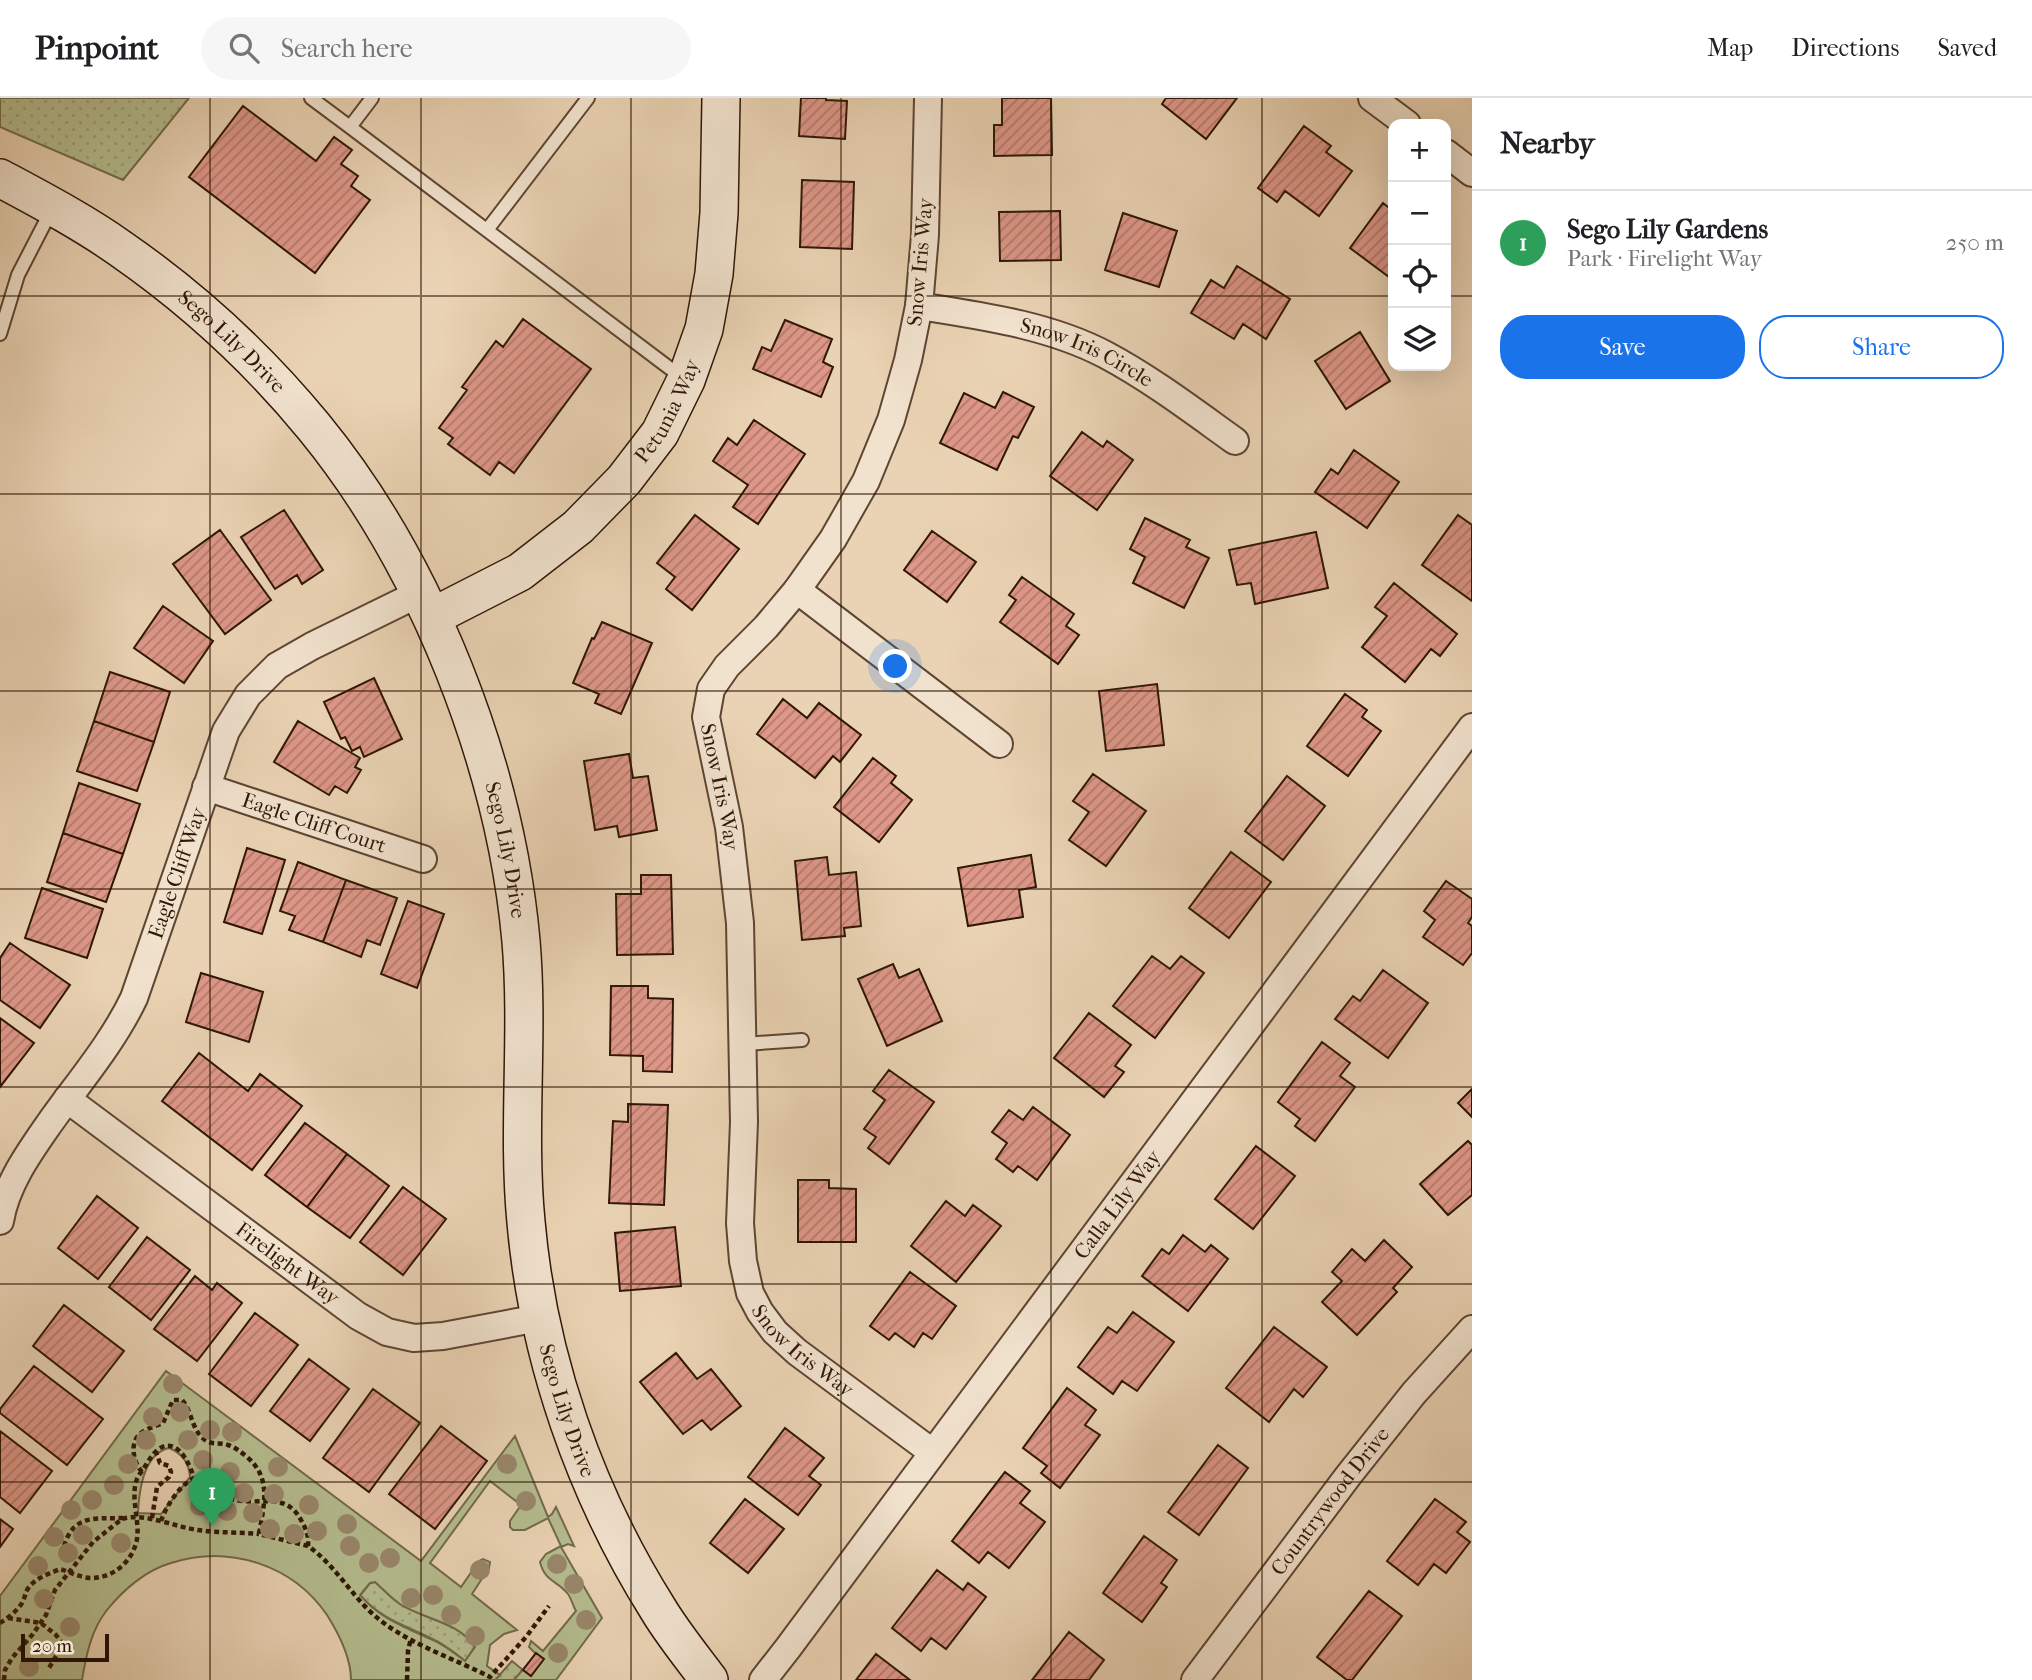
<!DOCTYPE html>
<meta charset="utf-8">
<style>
body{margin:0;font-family:"IM FELL French Canon",serif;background:#f6f6f6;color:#202124}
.controls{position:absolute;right:21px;top:21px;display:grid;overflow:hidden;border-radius:14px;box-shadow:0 7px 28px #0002}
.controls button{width:63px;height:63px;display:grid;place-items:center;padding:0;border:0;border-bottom:2px solid #e0e0e0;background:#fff;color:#202124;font:35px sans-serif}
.scale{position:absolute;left:21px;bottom:18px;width:88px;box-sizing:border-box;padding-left:7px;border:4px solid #2f1606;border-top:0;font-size:19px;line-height:24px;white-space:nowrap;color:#2f1606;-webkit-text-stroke:5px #f1e2ce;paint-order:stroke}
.you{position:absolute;left:896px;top:569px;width:24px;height:24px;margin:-18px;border:5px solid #fff;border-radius:50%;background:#1a73e8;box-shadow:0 0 0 10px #1a73e833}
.badge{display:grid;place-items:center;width:46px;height:46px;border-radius:50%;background:#1a73e8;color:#fff;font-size:23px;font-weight:700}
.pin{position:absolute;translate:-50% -58px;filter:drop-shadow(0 2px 4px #0008)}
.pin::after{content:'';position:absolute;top:37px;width:24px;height:21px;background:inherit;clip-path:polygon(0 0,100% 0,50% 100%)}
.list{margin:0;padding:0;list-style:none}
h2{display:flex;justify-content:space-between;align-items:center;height:91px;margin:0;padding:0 28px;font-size:30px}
h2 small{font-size:23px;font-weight:400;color:#757577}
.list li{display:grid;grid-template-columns:46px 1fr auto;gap:21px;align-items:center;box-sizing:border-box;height:105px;padding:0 28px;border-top:2px solid #e0e0e0}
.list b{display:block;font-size:26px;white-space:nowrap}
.list p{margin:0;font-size:23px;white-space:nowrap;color:#757577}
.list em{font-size:23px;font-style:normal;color:#757577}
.actions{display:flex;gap:14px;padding:21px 28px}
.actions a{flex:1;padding:16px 0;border:2px solid #1a73e8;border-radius:28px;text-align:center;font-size:24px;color:#1a73e8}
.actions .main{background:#1a73e8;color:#fff}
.icon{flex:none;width:38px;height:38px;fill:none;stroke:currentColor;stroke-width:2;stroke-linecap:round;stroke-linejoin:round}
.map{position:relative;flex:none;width:1472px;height:1582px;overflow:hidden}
header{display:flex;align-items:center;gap:42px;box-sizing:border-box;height:98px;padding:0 35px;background:#fff;border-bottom:2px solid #e0e0e0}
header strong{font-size:33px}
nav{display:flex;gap:38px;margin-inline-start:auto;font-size:24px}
.search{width:490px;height:63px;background:#f6f6f6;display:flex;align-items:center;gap:18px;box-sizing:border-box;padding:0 24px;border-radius:38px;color:#757577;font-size:26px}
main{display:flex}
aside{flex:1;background:#fff}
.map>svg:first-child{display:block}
.grass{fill:url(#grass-dots);stroke:#726a4a;stroke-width:2}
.garden{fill:#b5bd8f;stroke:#726a4a;stroke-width:2;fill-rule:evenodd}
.building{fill:url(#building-hatch);stroke:#2f1606;stroke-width:2}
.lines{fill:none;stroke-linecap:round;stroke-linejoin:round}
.lane-casing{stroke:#5e4532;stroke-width:16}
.street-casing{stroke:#5e4532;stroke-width:30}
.secondary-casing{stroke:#2f1606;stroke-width:40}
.path{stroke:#2f1606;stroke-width:4.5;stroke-dasharray:5 3.5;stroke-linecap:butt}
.lane{stroke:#f1e2ce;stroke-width:12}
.street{stroke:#f1e2ce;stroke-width:26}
.secondary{stroke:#f1e2ce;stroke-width:37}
.tree{fill:#99876b}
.grid{fill:none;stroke:#2f1606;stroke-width:2;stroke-opacity:0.55}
.labels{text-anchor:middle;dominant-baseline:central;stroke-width:6;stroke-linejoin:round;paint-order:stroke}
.street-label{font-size:21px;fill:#2f1606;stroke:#f1e2ce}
</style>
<header>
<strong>Pinpoint</strong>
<div class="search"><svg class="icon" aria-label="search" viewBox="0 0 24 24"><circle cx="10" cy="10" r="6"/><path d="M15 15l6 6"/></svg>Search here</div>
<nav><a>Map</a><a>Directions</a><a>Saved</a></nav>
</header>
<main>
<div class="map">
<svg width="1472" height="1582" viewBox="0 0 1472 1582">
<defs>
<pattern id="grass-dots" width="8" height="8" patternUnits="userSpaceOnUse" patternTransform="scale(1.75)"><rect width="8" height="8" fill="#b5bd8f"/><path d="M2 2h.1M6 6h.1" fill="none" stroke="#9ca27a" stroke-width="1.8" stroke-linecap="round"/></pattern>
<pattern id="building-hatch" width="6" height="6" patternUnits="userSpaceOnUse" patternTransform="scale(1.75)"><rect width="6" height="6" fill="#de9788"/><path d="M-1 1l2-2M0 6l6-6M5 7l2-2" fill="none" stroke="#b47a6d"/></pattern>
</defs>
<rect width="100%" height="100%" fill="#ead3b4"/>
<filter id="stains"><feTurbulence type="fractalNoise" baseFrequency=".00286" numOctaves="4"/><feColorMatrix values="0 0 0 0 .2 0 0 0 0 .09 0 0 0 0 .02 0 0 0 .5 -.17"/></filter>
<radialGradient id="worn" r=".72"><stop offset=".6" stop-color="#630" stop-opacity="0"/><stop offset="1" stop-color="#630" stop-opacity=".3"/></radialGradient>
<path class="grass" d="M0,0H189L123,82L0,29Z
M375,1484C383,1491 391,1500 400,1506C423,1521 460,1524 475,1549L465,1563C458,1557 450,1551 442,1546C411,1528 387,1526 360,1498L370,1485Z
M512,1563L523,1572L514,1582H495Z"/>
<path class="garden" d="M166,1273L421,1463L515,1338L548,1419L552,1416L556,1409L574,1448L568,1446L561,1449L602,1520L556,1582H514L536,1556L529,1549L531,1543L543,1553L576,1513C573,1508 571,1500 568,1496C557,1482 545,1484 540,1464L546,1456L561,1448L548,1420L525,1432H513L510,1429V1423L521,1407L490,1383L430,1465L461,1489L479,1463L483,1461L490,1464L489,1470L472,1496L517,1532L504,1536L490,1547L487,1568L500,1577L495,1582H351C351,1559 339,1536 327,1517C293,1467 229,1446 171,1465C146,1472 123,1492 107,1512C91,1532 86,1558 82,1582H0V1498ZM169,1350C182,1355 189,1365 190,1379L161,1416L138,1415C139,1393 143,1356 169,1350ZM375,1484C383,1491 391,1500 400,1506C423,1521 459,1524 475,1549L465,1563C456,1556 447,1549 437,1544C409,1531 380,1521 360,1497L370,1485Z"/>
<path class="building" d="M801,0H826V2L847,3L845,41L799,38Z
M1002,0H1051L1052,57L994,58V27H1002Z
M1166,0H1237L1206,41L1162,6Z
M243,8L316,63L334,39L352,52L341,66L358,78L351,88L370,102L315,175L189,79Z
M1304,28L1331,48L1326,54L1352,73L1319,118L1285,93L1277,104L1258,90Z
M802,82L854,84L852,151L800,149Z
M1383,105L1393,113V182L1350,150Z
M1060,113L1061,162L1000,163L999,114Z
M1123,115L1177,133L1159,189L1105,172Z
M1237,168L1290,201L1266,241L1243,226L1234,241L1191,215L1211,182L1224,190Z
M523,221L591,271L514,375L499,364L490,377L448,346L453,340L439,330L467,292L462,289L496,243L503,249Z
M785,222L832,241L823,264L833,269L821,299L753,271L762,249L771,253Z
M1360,234L1390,283L1346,311L1315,263Z
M1003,294L1034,309L1018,340L1013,338L997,372L940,345L964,295L995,310Z
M754,322L805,356L758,426L733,409L748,387L713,363L728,340L737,347Z
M1082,334L1103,349L1107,343L1133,362L1097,412L1050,378Z
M1354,352L1399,384L1367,430L1315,394L1331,371L1338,376Z
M284,412L323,472L302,486L297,477L275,491L241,439Z
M695,417L739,451L692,512L666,491L675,479L657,465Z
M1458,417L1472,427V503L1422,467Z
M1145,420L1190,442L1186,449L1209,460L1184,510L1133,485L1145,459L1130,451Z
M220,432L271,502L225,536L173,466Z
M932,433L976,464L947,504L904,472Z
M1316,434L1328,490L1255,506L1251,485L1237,487L1229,452Z
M1022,479L1074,516L1066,528L1079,537L1058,566L1000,524L1016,502L1009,497Z
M1394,485L1457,536L1440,558L1431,551L1405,584L1362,549L1387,518L1375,509Z
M163,508L213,543L184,585L134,550Z
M602,524L652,545L621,616L595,605L599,596L573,585L592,540L594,541Z
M110,574L170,594L154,644L94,623Z
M374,580L402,641L364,659L360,649L352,653L345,639L341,641L324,604Z
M1157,586L1164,647L1106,653L1099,593Z
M1345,596L1367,612L1362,619L1381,633L1348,678L1307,648Z
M783,601L807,620L819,605L861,637L840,664L833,658L815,680L757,636Z
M94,623L154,644L137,693L77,673Z
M298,623L360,660L355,669L361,672L347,695L335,688L329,697L274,664Z
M629,656L633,680L648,678L657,732L619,739L617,728L595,732L584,663Z
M873,660L896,678L891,685L912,702L879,744L834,709Z
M1093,676L1146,713L1106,768L1069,742L1089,714L1073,703Z
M1287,678L1325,708L1283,762L1245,733Z
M79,685L140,706L123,756L63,735Z
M63,735L123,756L106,804L47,784Z
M247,750L285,762L262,836L224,824Z
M1231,754L1271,784L1229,840L1189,810Z
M1031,757L1036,789L1019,792L1023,819L968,828L958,770Z
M827,759L829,777L856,774L861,828L844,830L845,838L802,842L795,763Z
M298,764L346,782L323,844L289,832L295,818L280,813Z
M641,777H671L673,856L617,857L616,796H641Z
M346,782L397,800L380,847L367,842L361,859L323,844Z
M1446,783L1472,801V819L1468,825L1472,828V855L1463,867L1423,839L1435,822L1424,813Z
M42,790L103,811L87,860L25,840Z
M408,803L444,816L417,890L381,876Z
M10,845L70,887L40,930L0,902V860Z
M1152,858L1170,871L1181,858L1204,875L1155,940L1113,908Z
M893,866L899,880L919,871L942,923L887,948L858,881Z
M1383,872L1428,905L1388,960L1335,921L1353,898L1360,903Z
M201,875L263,894L249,944L186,924Z
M611,888H648V900L673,901L672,974L643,973V958L610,957Z
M1089,915L1131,947L1115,968L1124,974L1104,999L1054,960Z
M0,920L34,945L0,989Z
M1322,944L1350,965L1340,978L1355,989L1315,1043L1295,1028L1300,1021L1278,1004Z
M199,955L248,993L260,976L302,1008L252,1072L162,1003Z
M889,972L934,1004L889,1066L868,1050L876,1039L864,1031L885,1002L873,993Z
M1472,991V1019L1458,1005Z
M628,1006L668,1007L664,1107L609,1105L613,1023L628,1024Z
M1033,1009L1070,1037L1037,1082L1018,1068L1013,1074L996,1061L1007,1045L992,1034L1009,1012L1023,1022Z
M305,1025L347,1056L307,1109L265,1077Z
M1468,1043L1472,1047V1097L1448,1117L1420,1086Z
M1256,1048L1295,1078L1253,1131L1215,1101Z
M347,1056L389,1088L350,1140L307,1109Z
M798,1082H829V1090L856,1091V1144H798Z
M403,1089L446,1121L403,1177L360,1144Z
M97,1098L138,1130L98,1181L58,1150Z
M946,1103L965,1118L973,1107L1001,1128L956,1184L911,1148Z
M675,1129L681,1188L620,1193L615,1135Z
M1183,1137L1205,1154L1211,1147L1228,1161L1188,1213L1142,1178L1162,1151L1169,1156Z
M147,1139L190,1172L151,1222L109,1189Z
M1384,1142L1412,1169L1393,1190L1397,1194L1357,1237L1322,1204L1342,1183L1332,1174L1352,1151L1365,1163Z
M910,1174L956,1208L932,1241L923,1235L914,1249L895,1235L889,1242L870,1228Z
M195,1178L212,1192L217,1185L242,1205L197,1263L154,1231Z
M64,1207L124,1253L92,1294L33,1248Z
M1133,1214L1174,1244L1137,1293L1122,1283L1113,1296L1078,1269L1108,1229L1117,1235Z
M255,1215L298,1247L251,1308L209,1276Z
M1274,1229L1327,1269L1303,1299L1294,1291L1269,1324L1226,1290Z
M676,1255L697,1281L711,1271L741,1308L711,1332L702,1322L683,1336L640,1284Z
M309,1261L349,1291L310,1343L270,1313Z
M34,1268L103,1321L67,1367L0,1315V1311Z
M1067,1290L1096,1312L1085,1327L1100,1337L1060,1390L1041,1375L1047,1368L1023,1350Z
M373,1291L420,1325L369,1394L323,1360Z
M441,1328L487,1363L435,1431L389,1396Z
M785,1330L824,1360L809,1378L821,1387L798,1417L748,1379Z
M0,1333L52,1373L20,1415L0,1399Z
M1218,1347L1248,1370L1199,1437L1168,1414Z
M1005,1374L1030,1393L1020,1405L1045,1424L1009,1470L988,1454L979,1465L952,1443Z
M745,1401L784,1431L748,1475L710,1445Z
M1435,1401L1466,1424L1457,1434L1470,1444L1446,1475L1434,1466L1418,1487L1387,1463Z
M0,1421L13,1431L0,1449Z
M1144,1438L1177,1462L1161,1485L1167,1489L1142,1524L1103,1495Z
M937,1472L963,1492L968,1485L986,1499L946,1551L931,1540L921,1553L892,1530Z
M1369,1493L1402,1518L1352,1582H1347L1317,1559Z
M1069,1534L1104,1562L1089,1582H1032Z
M536,1555L544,1561L531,1578L523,1572Z
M876,1556L910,1582H856Z"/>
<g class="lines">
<g class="lane-casing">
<path id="lane" d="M311,0L350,29
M372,0L350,29L684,281
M487,132L588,0
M0,236L18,177L52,111
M744,946L802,942"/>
</g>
<g class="street-casing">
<g id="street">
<path id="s1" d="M928,0L925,137L919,208L908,262L891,322L866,383L833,441L797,492L766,529L727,568L711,591L706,619L729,729L740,825L744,1024L740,1125L743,1163L750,1195L760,1214L775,1234L797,1254L932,1354"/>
<path d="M1372,0L1407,26"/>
<path d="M1446,55L1472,75"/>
<path id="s2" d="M919,208C982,218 1049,227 1106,257C1151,281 1193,313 1235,343"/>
<path d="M797,492L999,646"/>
<path id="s3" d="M206,689L423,761"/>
<path id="s4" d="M67,1001L358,1218L387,1234L414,1240L443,1238L539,1220"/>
<path id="s5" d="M0,1123C6,1087 28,1056 49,1026C78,985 112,946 134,900L226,633L248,597L277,568L312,548L420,495"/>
<path id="s6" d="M763,1582L788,1550L1472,629"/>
<path id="s7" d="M1195,1582L1348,1378L1414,1295L1472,1231"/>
</g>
</g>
<g class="secondary-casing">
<g id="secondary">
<path id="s8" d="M0,80C41,102 83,124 121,151C193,201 259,262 314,329C427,467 505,666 521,843C529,937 517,1031 526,1124C538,1260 585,1395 658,1511C673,1536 692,1559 709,1582"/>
<path id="s9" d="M432,519L520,474L578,429L624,382L660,335L686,282L704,231L714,176L719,115L721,0"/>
</g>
</g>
<path class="path" d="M142,1374C133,1364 129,1344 141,1335C147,1330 157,1328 163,1325L173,1302H182C193,1314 191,1334 207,1343C213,1347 221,1344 228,1347C235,1349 241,1354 247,1359C272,1380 264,1407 259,1436L308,1448
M152,1420L157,1389L169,1379L171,1374L169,1368L160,1365L156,1354
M161,1423C166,1408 180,1387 194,1380
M64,1448C74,1416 95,1421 123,1420
M8,1520L41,1525L56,1537L61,1544V1550L49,1570
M0,1525C8,1520 17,1513 22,1505C25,1500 25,1494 29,1489C37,1479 49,1476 60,1471C70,1474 81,1480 91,1480C114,1480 133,1463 137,1441C140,1424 130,1398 137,1381C139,1376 143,1372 146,1367C166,1331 185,1351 194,1380C209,1382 218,1397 232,1401C258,1409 285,1392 301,1422C306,1431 309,1438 308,1448C335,1467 351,1497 375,1518C406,1545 453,1560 490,1579L526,1539L549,1508
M4,1582L5,1572L12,1560L33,1536L46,1517L55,1492L93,1444L122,1421C143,1414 175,1429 198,1432C218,1435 239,1434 259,1436
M407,1582L408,1553L411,1540"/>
<use href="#lane" class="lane"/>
<use href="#street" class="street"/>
<use href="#secondary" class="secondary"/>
</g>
<g class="tree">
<circle cx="173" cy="1286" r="10"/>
<circle cx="180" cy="1314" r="10"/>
<circle cx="153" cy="1319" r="10"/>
<circle cx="210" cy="1332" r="10"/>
<circle cx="232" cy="1334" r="10"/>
<circle cx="146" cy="1342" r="10"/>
<circle cx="188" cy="1342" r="10"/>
<circle cx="203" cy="1362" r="10"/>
<circle cx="128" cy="1366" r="10"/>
<circle cx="507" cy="1366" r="10"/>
<circle cx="278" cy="1369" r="10"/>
<circle cx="230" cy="1374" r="10"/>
<circle cx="114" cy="1387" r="10"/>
<circle cx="244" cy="1395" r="10"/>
<circle cx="274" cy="1396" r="10"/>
<circle cx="92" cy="1402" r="10"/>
<circle cx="526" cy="1403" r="10"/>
<circle cx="309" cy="1407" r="10"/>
<circle cx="200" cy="1408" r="10"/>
<circle cx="71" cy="1412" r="10"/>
<circle cx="227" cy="1413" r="10"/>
<circle cx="253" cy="1415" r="10"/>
<circle cx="347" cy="1426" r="10"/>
<circle cx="270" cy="1431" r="10"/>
<circle cx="317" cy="1433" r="10"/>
<circle cx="294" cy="1436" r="10"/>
<circle cx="83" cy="1437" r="10"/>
<circle cx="54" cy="1439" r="10"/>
<circle cx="121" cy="1445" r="10"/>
<circle cx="350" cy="1448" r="10"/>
<circle cx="68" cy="1455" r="10"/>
<circle cx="390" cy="1460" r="10"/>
<circle cx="369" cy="1465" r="10"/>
<circle cx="557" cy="1466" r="10"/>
<circle cx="38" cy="1468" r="10"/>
<circle cx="480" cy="1472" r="10"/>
<circle cx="574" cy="1486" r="10"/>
<circle cx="433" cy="1497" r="10"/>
<circle cx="411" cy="1500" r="10"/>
<circle cx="44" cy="1501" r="10"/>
<circle cx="451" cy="1517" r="10"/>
<circle cx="586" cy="1522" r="10"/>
<circle cx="70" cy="1529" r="10"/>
<circle cx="475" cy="1538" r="10"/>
<circle cx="558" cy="1555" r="10"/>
<circle cx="29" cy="1569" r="10"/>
</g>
<path class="grid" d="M210,0V1582M421,0V1582M631,0V1582M841,0V1582M1051,0V1582M1262,0V1582M0,198H1393M1446,198H1472M0,396H1472M0,593H1472M0,791H1472M0,989H1472M0,1186H1472M0,1384H1472"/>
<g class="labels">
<g class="street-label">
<text transform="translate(920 164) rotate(-85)">Snow Iris Way</text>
<text stroke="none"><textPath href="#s8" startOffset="285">Sego Lily Drive</textPath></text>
<text stroke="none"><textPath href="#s2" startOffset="175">Snow Iris Circle</textPath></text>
<text stroke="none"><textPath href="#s9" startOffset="320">Petunia Way</textPath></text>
<text stroke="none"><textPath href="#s1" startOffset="752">Snow Iris Way</textPath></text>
<text stroke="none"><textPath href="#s3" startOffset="114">Eagle Cliff Court</textPath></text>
<text stroke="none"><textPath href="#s8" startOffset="873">Sego Lily Drive</textPath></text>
<text stroke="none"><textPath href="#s5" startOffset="394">Eagle Cliff Way</textPath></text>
<text stroke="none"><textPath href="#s6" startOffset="593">Calla Lily Way</textPath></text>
<text stroke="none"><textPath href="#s4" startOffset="275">Firelight Way</textPath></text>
<text stroke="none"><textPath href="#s1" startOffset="1340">Snow Iris Way</textPath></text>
<text stroke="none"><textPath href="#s8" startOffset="1440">Sego Lily Drive</textPath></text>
<text stroke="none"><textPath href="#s7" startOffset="224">Countrywood Drive</textPath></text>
</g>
</g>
<rect width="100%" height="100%" filter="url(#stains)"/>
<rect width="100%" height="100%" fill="url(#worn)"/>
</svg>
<div class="controls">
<button>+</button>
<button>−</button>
<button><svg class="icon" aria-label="locate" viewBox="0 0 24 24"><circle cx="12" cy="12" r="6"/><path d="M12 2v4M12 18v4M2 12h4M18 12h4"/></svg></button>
<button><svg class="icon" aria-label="layers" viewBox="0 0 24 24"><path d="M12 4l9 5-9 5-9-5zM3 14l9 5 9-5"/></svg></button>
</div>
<div class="scale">20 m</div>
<div class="you"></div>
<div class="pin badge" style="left:212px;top:1428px;background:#2e9e5b">1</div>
</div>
<aside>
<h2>Nearby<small></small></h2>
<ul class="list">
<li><span class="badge" style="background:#2e9e5b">1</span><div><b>Sego Lily Gardens</b><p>Park · Firelight Way</p></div><em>250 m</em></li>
</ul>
<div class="actions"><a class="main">Save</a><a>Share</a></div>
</aside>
</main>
